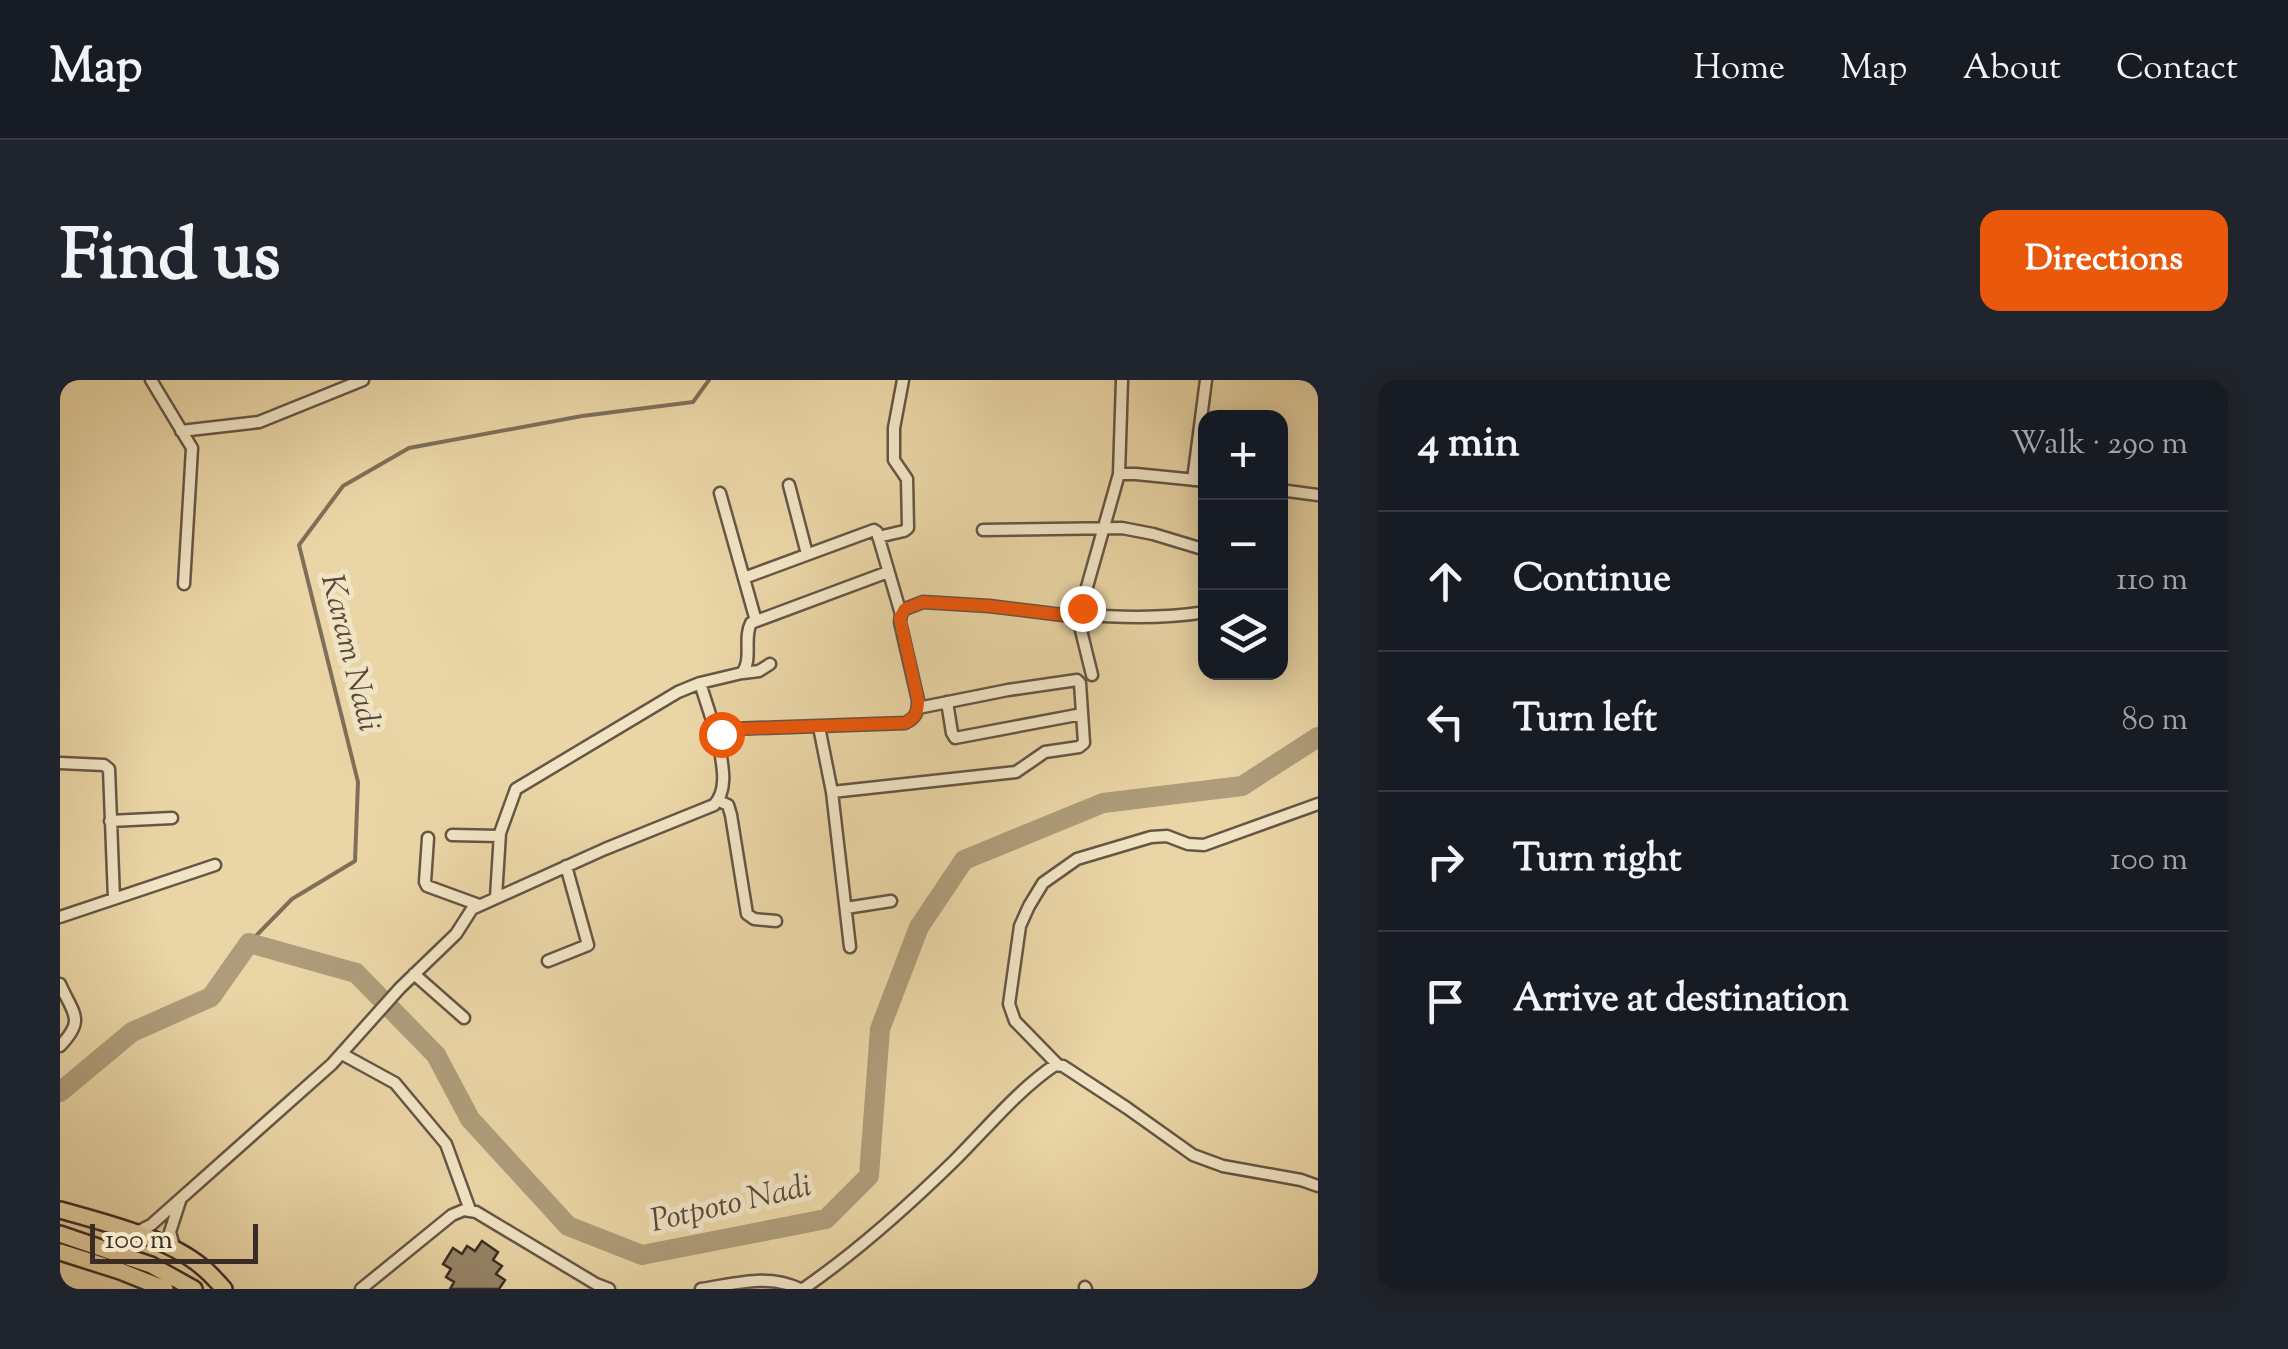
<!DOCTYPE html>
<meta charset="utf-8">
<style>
body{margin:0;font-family:"Sorts Mill Goudy",serif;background:#20242c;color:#f1f3f6}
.controls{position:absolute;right:30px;top:30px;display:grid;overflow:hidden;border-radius:20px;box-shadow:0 5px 25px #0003}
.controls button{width:90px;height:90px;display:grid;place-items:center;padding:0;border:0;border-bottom:2px solid #363941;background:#171b24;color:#f1f3f6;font:50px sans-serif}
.scale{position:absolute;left:30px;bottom:25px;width:168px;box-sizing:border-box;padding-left:10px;border:5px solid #3a2c24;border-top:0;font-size:28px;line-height:35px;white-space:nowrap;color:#3a2c24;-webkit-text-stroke:8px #f1e4c5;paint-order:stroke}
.stop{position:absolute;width:30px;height:30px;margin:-22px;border:8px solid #ea580c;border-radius:50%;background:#fff}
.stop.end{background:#ea580c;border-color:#fff;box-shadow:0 2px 10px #0008}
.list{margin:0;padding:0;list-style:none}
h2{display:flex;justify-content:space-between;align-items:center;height:130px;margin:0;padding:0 40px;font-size:42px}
h2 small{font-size:32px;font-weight:400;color:#9ea1a6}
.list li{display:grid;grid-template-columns:65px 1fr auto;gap:30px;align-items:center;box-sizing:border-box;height:140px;padding:0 40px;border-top:2px solid #363941}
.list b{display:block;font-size:38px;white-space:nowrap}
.list em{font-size:32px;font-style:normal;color:#9ea1a6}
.icon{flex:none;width:55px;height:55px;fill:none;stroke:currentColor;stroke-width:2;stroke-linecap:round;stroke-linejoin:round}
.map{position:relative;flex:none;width:1258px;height:909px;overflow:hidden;border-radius:20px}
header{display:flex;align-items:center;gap:60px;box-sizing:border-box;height:140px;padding:0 50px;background:#171b24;border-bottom:2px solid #363941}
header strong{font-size:48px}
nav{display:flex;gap:55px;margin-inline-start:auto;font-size:35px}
.intro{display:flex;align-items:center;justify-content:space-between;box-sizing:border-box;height:240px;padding:0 60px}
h1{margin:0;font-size:70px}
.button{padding:25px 45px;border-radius:20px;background:#ea580c;color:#fff;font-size:35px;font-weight:700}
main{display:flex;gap:60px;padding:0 60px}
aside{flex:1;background:#171b24;border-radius:20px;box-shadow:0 5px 25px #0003}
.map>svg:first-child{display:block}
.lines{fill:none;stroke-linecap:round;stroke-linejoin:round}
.stream{stroke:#806f58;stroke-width:4}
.river{stroke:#ae9c7a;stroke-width:20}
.building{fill:#968468;stroke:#3a2c24;stroke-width:2.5}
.street-casing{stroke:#665644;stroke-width:15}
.primary-casing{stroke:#3a2c24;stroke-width:20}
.street{stroke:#f1e4c5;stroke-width:10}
.primary{stroke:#ead5a6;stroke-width:15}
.route{stroke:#ea580c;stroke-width:12}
.labels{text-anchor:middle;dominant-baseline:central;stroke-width:10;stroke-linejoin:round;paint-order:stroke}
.water-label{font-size:32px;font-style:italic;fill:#57483a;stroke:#f1e4c5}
</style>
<header>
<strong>Map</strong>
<nav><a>Home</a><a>Map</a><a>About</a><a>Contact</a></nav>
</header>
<div class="intro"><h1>Find us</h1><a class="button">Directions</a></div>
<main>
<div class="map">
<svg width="1258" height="909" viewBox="0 0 1258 909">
<rect width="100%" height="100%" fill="#ead5a6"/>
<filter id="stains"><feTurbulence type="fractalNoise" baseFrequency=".002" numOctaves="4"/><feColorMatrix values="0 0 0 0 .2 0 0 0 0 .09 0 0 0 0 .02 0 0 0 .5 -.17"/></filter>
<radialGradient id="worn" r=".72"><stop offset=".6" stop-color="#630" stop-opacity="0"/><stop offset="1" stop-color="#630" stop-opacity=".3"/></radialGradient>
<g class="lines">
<path class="stream" d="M189,563L232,519L295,481L298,402L239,165L283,106L349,68L522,36L633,22L649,0"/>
<path class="river" d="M0,712L72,652L151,617L189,563L296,593L376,675L410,739L508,846L582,875L766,839L809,796L820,649L859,547L904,480L1043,423L1182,406L1258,357"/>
</g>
<path class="building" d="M422,861L438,872L433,880L442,886L436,894L445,900L439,909H390L394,902L386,897L391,889L383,884L393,868L402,874L407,866L415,871Z"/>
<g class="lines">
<g class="street-casing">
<path id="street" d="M91,0L132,68L124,204
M121,51L199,42L303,0
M1059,94L1062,0
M1133,100L1146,0
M729,105L747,174
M1220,110L1258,115
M660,113L696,241
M923,150L1062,148L1093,154L1146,170
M818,157L844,151L848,148L847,99L834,80V48L843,0
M684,198L814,150L817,152L841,234
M683,293L699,291L710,284
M1032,295L1017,234C1061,238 1102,239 1146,232
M640,303L658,359
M887,322L892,353L895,358L1022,334
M759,347L772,412L790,567
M0,383L44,385L49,389L54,519
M772,412L956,392L985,372L1019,367L1024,363L1020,303L1017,300L948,310L858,328
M659,421L668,425L671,435L687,534L694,539L716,541
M50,441L112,438
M392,455L439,456
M368,458L365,502L367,506L419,525
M436,517L440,453L456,409L618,312L640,303L682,293C693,280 683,258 691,243L828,192
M786,528L831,521
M0,537L155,485
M488,581L528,565L506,486
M354,594L404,638
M0,604C13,634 26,639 0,666
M282,674L335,703L386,764L410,830
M997,684L955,641L949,624L960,546L969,526L983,503L1017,479L1091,457L1107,456L1128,464L1144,465L1258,424
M77,852L91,845L272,684L340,608L396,554L412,529L545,469L654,425C670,408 661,380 658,359L661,354L671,349L845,343C856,338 858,332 858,320L840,242L841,234L845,229L863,222L929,226L1011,236L1017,234L1021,228L1059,94H1076L1146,101
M115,870L110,852L120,821
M1025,907L1026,909
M301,909L392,835L404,830L416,832L536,904L549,909
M641,909C675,904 708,893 740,909
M743,909C798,871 847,827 895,780C927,748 958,710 995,685L1003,686L1067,728L1133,775L1163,786L1241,800L1258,806"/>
</g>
<g class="primary-casing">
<path id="primary" d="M0,830C43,842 107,858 141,886C150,893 157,901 164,909
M0,854L91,885L134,909
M0,872L60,891L105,909"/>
</g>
<use href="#street" class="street"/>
<use href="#primary" class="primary"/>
</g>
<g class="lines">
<path class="route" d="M661,354L672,349L845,343C856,338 858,331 858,320L840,238L845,229L863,222L929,226L1012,236L1017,234L1022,228"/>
</g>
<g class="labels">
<g class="water-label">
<text transform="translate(289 273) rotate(76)">Karam Nadi</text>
<text transform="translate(671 825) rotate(-13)">Potpoto Nadi</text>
</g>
</g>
<rect width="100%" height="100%" filter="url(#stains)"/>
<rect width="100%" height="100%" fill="url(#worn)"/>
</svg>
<div class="controls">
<button>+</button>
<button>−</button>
<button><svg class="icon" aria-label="layers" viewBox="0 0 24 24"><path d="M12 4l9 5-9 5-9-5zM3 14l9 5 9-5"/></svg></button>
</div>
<div class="scale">100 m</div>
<div class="stop" style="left:661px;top:354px"></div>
<div class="stop end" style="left:1022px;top:228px"></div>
</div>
<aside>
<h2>4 min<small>Walk · 290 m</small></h2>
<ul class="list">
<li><svg class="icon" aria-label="ahead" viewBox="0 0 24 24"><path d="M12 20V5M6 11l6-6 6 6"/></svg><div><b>Continue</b></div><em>110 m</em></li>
<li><svg class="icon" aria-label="left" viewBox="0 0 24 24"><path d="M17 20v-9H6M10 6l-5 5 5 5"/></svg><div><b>Turn left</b></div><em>80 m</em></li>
<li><svg class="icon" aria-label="right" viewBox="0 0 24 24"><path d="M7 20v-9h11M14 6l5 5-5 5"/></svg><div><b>Turn right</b></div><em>100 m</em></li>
<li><svg class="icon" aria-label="arrive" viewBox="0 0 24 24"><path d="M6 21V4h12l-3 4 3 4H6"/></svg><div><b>Arrive at destination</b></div></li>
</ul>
</aside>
</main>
